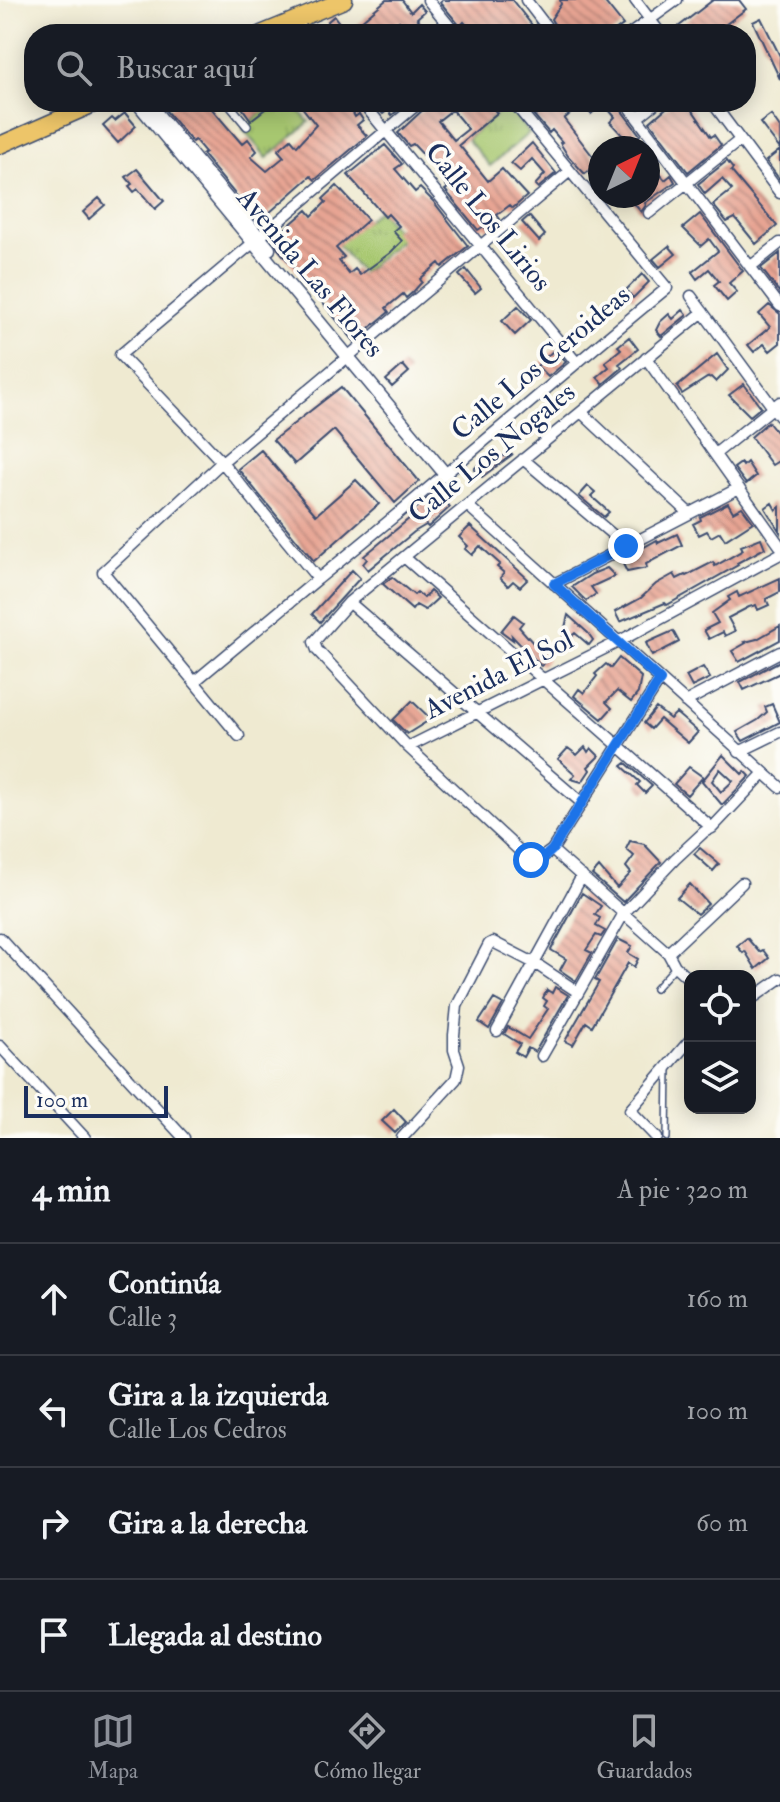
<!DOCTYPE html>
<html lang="es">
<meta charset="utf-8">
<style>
body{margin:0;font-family:"IM FELL Double Pica",serif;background:#20242c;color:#f1f3f6}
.controls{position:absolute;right:24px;bottom:24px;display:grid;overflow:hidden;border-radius:16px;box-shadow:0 4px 20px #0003}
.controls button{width:72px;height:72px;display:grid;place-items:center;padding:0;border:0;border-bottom:2px solid #363941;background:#171b24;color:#f1f3f6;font:40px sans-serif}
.compass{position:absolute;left:588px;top:136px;width:72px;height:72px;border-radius:50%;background:#171b24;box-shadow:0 4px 20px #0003;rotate:43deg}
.scale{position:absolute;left:24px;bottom:20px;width:144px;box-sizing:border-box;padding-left:8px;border:4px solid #1b2f5e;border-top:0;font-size:22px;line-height:28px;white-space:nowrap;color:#1b2f5e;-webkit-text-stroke:6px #fdfcf7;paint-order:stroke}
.stop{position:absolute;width:24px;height:24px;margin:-18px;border:6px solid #1a73e8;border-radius:50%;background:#fff}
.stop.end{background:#1a73e8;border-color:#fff;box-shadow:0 2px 8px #0008}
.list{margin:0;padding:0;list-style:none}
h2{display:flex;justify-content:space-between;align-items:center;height:104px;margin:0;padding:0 32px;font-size:34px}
h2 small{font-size:26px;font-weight:400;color:#9ea1a6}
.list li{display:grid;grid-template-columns:52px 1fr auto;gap:24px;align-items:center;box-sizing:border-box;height:112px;padding:0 32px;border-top:2px solid #363941}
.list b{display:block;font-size:30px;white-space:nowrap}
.list p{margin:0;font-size:26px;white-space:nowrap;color:#9ea1a6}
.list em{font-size:26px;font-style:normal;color:#9ea1a6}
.icon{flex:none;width:44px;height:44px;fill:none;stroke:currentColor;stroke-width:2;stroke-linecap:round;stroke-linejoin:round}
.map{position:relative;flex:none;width:780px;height:1138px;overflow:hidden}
.search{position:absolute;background:#171b24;box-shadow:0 4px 20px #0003;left:24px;right:24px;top:24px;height:88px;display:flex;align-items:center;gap:20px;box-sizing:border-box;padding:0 28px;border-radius:32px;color:#9ea1a6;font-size:30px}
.sheet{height:552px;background:#171b24}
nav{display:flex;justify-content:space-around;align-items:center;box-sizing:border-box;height:112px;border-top:2px solid #363941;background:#171b24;font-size:22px;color:#9ea1a6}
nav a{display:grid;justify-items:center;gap:4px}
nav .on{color:#8c9099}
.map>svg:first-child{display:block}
.park{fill:url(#park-tufts);stroke:#617b66;stroke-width:2}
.building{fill:url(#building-back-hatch);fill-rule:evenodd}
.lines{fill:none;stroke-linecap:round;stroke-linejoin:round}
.service-casing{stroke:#3b4b6f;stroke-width:8}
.pedestrian-casing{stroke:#3b4b6f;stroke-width:10}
.minor-casing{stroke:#3b4b6f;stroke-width:13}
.tertiary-casing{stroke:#3b4b6f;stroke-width:15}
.primary-casing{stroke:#3b4b6f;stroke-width:19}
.service{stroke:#fff;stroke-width:5}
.pedestrian{stroke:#fff;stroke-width:7}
.minor{stroke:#fff;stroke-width:10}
.tertiary{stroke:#fff;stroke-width:12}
.primary{stroke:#edc569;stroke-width:16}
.route{stroke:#1a73e8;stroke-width:10}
.labels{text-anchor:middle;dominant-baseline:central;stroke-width:7;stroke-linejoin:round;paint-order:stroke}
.street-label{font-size:28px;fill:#1b2f5e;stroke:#fdfcf7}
</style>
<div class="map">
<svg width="780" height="1138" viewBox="0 0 780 1138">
<defs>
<pattern id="park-tufts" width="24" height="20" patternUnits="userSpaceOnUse" patternTransform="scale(2)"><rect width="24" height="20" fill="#a7c76f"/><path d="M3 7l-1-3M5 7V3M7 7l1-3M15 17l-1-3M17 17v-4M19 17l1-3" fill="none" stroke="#8fab63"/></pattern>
<pattern id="building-back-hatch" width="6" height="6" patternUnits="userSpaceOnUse" patternTransform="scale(2)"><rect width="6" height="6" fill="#e7a493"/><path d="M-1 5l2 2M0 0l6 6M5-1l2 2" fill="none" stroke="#ba867b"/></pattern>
</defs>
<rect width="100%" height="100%" fill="#fdfcf7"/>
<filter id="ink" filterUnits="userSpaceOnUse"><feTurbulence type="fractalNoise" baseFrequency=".0125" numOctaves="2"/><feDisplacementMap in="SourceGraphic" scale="16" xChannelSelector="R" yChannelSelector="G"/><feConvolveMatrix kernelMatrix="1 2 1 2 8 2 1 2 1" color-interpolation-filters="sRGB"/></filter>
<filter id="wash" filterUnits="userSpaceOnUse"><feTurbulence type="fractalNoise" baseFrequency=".006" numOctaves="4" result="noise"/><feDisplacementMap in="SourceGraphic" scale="32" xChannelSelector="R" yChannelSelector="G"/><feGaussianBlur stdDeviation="1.8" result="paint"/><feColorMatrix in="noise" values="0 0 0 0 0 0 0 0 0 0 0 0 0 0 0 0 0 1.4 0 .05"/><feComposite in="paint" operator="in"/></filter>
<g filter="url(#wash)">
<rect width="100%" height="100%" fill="#efead1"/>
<path class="park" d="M273,102H291L309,122L267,158L243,129Z
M506,106L529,133L490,166L467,139Z
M379,210L403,238L362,273L337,244Z"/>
<g id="blocks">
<path class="building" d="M386,0H402L411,12L419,4L425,11L417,18L431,34H410L399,21L392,27L388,23L374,34H325L332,29L327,22L334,16L347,33Z
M442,0H512L535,29L530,34H475L464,22L460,26L440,2Z
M560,0H603L623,25L611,34H560L551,19L561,4Z
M713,0H739L746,9L713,34H669Z
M761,18L780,56V79L753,22Z
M177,102H206L242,144L248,139L257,151L251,157L267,171L284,157L278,150L291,139L297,146L316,125L298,102H347L355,117L359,114L363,120L357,125L367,136L315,180L311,176L269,213L272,216L265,222L261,217L257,221L202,154L205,152L195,140L192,142L166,111Z
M238,102H259L265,109L251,120Z
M380,102H408L392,115L388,110L383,114L375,106Z
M428,102H488L497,113L459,145L488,181L502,169L527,196L513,208L510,205L497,215L500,219L487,230L484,226L478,230L445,190L448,188L429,161L413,144L409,146L398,133L425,108ZM452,110L468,129L454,140L438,121Z
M530,102H615L640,135L623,148L618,142L624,137L610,122L615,117L603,103L591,114L582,104L564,119L598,163L585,174L568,156L560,143L562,142L552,130L549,133L533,114L537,110Z
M673,102H687L711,137L714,135L721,145L688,172L650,122Z
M125,113L136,126L118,143L103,126L112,118L115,121Z
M771,115L780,128V149L760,123Z
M532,143L556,173L538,188L535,185L545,174L532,159L520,171L511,163Z
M385,145L402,164L395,169L415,192L420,188L433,201L468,246L442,267L439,263L420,279L422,282L413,292L406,298L403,294L386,308L389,312L354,341L278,249L273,239L307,210L312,216L326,202L323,199L337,186L368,220L336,248L344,257L339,261L349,274L355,269L360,275L390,253L402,241L393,231L399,226L388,214L385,217L348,175Z
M780,150V180L766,161Z
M727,161L733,169L731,171L777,226L756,244L735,218L727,222L713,205L732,190L722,179L705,194L698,184Z
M648,165L658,176L660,174L665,180L671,175L675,182L645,203L646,205L641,212L628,196H648Z
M137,169L164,201L155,209L138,189L134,192L129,186L132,184L126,177Z
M99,198L105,205L89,219L83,212Z
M700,214L743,271L729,283L737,292L727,301L714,285L719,281L709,269L697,279L692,272L718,251L709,239L701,246L683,228Z
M529,216L545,235L539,241L522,222Z
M669,246L676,254L660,267L653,259Z
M780,253V293L761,268Z
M466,269L481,288L475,293L459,275Z
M642,274L649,282L633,298L626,290Z
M769,305L780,314V343L770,351L764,344L754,352L748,345L770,327L759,314Z
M518,306L531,320L515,335L502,321Z
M683,310L687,315L661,336L656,330L660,322L669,314L673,319Z
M629,337L638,349L619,364L622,368L603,384L597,377L609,367L605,362L621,349L618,346Z
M555,349L566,362L548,377L537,366Z
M717,354L728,370L716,382L711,377L707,378L682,394L677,387Z
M403,365L409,372L392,387L386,380Z
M744,384L761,407L750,416L729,395Z
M341,387L419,481L395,503L334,430L295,464L273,440Z
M768,422L780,437V460L772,465L751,437Z
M261,450L316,515L356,480L379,504L314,561L238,469Z
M513,454L482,477L474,469L482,461Z
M747,462L756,476L746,484L734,468L741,463L743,466Z
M588,486L595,492L591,496L609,512L604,517L579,496Z
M437,491L450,507L428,527L426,525L414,532L368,570L363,564L367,559L364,556L416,513L414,510Z
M728,503L733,512L742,507L753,522L725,540L720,532L711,537L707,531L699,535L693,524L701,520L700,517Z
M772,503L776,510L780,507V532L765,508Z
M470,526L528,579L520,587L513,581L508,586L500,578L504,573L497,567L500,564L480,546L472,555L465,549L468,546L459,537Z
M677,534L682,545L646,564L647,568L627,572L622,562L630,555L657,540L658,543Z
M761,538L765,548L737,563L738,565L667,605L665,603L620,622L615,612L641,598L656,584L674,574L677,579L685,575L686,576L713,562L715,566L743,550L741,546Z
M607,568L615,576L591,587L596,594L586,601L572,587L592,574Z
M352,570L360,578L320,622L312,614Z
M392,577L414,595L417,592L424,598L430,591L438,598L425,610L416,605L412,610L383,584Z
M780,578V592L766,599L769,605L758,610L756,605L749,607L728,618L735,631L725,636L723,632L709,639L704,630L718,623L712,613L730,600L728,597L737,592L739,597Z
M514,615L523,622L519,627L548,660L541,666L512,636L513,640L501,631Z
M568,615L588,633L593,640L589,645L575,633L567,640L563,636Z
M780,626V640L739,662L732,651L746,643L745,642L757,639Z
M673,631L679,642L652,656L646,643Z
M619,658L641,677L638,693L631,702L617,691L606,702L612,708L602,719L574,696L579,689L584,693L597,676L595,674L606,664L611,668Z
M780,661V673L744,690L740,682Z
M703,667L710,678L692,687L686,676Z
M412,701L431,719L407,734L393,720Z
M772,704L780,722L743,741L737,732L758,720L767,712L765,707Z
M656,708L670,719L676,713L698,732L688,743L660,719L651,729L644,723Z
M585,747L588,752L591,748L599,756L588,767L590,770L582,782L571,779L575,774L558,759L568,748L577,755Z
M723,755L742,774L745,771L750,776L722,805L702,781ZM720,769L733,781L721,792L712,781Z
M626,763L652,786L645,793L637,785L640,782L622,766Z
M689,767L703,777L687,795L674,784Z
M630,841L644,844L661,862L623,902L592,875L599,867L617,888L631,873L626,867L634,856L626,849Z
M700,848L719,864L713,871L694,854Z
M690,884L708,904L697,914L677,898Z
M582,893L601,906L595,915L600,918L596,926L605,931L601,937L596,935L586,950L592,953L576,981L560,970L566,959L551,950Z
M747,938L759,952L763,950L769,958L756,969L745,951L743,953L737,946Z
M618,939L632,946L628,953L638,959L634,967L628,963L592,1026L586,1022L573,1045L565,1041L599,982L595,980Z
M555,987L568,995L535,1052L528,1048L523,1057L515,1052L520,1044L504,1034L508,1027L528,1039L548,1009L544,1006L547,1001L543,998L547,990L552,993Z
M494,999L503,1004L489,1029L479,1022Z
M394,1109L406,1122L395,1133L382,1121Z"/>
</g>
</g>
<g filter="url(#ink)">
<use href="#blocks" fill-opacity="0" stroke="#3b4b6f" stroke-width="2"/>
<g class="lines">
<g class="service-casing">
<path id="service" d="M655,989L675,967
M667,1138L668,1066"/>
</g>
<g class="pedestrian-casing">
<path id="pedestrian" d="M227,102L247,126"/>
</g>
<g class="minor-casing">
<path id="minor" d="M428,0L456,34
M526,0L552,34
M635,0L661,34
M295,20L306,34
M630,34L677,0
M362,102L576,362
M420,102L120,355L222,462L570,171
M625,102L780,306
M712,102L780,193
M637,118L657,102
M649,213L740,140
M750,267L780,243
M691,296L780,417
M646,358L780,546
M581,412L689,513
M715,454L780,402
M523,459L626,546
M467,505L780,787
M404,557L712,828
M554,584L739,488
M349,602L582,803
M660,680L552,850L537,861L523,854L408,747L317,650L314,642L349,602L703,312
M194,682L318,579
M685,702L780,652
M239,736L103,572L222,462L318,579C436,484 550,384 667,288L513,102
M408,747L618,642L780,554
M739,752L780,732
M552,850L668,953L675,966L690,980
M0,938L184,1138
M668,953L742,883
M750,1000L780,979
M497,1031L582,876
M0,1046L85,1138
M542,1056L624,913L675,859L704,832L712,828L763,774
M402,1138L456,1079L459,1065L454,1050V1035L457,1006L489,944L493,942L536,964L578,992
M657,1138L630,1110L690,1040"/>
</g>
<g class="tertiary-casing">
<path id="tertiary" d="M148,103L269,249
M141,107L446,475"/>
</g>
<g class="primary-casing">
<path id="primary" d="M261,34L344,0
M0,145L98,102"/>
</g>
<use href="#service" class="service"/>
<use href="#pedestrian" class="pedestrian"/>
<use href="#minor" class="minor"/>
<use href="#tertiary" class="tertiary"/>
<use href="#primary" class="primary"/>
</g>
</g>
<g class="lines" filter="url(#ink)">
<path class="route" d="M531,860H541L552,850L660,680L554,584L626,546"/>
</g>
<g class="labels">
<g class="street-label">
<text transform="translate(488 217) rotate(51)">Calle Los Lirios</text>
<text transform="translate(310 273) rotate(50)">Avenida Las Flores</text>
<text transform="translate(541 363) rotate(-40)">Calle Los Ceroideas</text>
<text transform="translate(492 453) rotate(-39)">Calle Los Nogales</text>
<text transform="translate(499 675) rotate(-27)">Avenida El Sol</text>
</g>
</g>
</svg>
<div class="controls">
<button><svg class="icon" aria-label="locate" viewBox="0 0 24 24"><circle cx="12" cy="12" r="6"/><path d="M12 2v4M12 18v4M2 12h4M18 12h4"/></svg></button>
<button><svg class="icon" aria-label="layers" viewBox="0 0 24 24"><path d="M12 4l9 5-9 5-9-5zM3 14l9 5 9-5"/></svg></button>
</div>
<svg class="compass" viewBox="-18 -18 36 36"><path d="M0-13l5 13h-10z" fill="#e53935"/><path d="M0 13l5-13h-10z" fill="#9ea1a6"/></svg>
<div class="scale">100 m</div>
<div class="stop" style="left:531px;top:860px"></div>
<div class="stop end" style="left:626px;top:546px"></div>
<div class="search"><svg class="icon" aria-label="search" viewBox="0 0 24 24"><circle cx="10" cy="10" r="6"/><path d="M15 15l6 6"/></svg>Buscar aquí</div>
</div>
<section class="sheet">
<h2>4 min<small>A pie · 320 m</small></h2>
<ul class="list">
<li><svg class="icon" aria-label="ahead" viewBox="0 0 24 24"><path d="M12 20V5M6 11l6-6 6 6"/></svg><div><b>Continúa</b><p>Calle 3</p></div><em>160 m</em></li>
<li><svg class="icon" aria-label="left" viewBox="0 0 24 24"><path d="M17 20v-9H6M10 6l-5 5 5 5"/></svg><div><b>Gira a la izquierda</b><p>Calle Los Cedros</p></div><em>100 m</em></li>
<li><svg class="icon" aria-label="right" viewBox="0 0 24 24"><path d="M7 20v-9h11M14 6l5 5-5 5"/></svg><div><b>Gira a la derecha</b></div><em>60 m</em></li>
<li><svg class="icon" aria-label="arrive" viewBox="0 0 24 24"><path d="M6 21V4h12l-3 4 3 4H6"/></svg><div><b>Llegada al destino</b></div></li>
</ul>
</section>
<nav>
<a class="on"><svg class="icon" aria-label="map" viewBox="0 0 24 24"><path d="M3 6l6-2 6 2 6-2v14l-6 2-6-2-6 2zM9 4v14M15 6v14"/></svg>Mapa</a>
<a><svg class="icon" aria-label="directions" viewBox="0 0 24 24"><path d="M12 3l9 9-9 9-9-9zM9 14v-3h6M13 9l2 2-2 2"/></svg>Cómo llegar</a>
<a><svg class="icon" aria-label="saved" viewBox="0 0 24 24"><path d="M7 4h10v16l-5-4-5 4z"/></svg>Guardados</a>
</nav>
